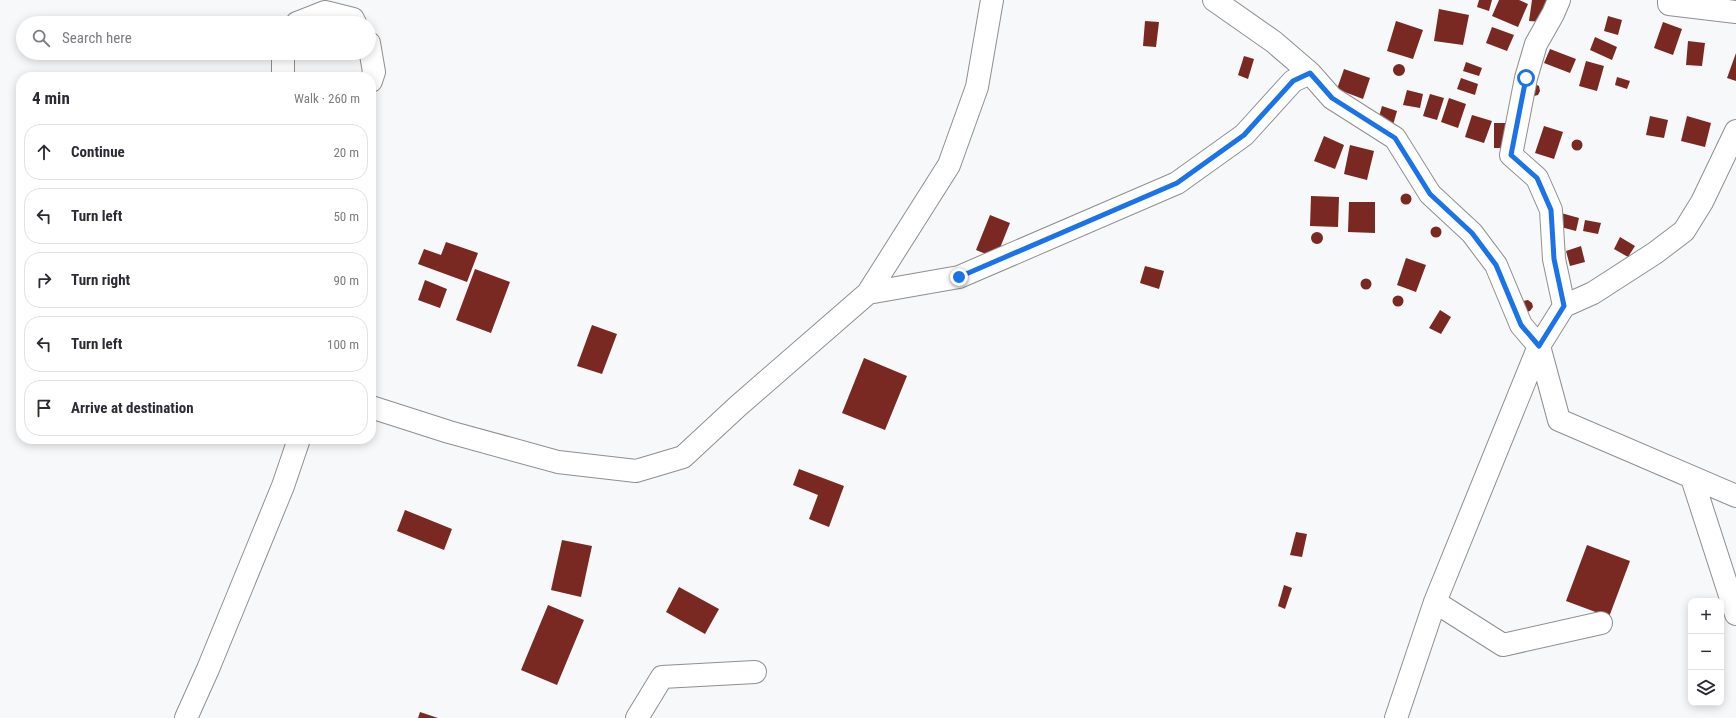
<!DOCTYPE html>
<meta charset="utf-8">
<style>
body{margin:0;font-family:"Roboto Condensed",sans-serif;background:#f7f7f7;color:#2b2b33}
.controls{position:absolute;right:12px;bottom:12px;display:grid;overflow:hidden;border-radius:8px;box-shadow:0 2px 10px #0003}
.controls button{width:36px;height:36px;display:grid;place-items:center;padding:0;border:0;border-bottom:1px solid #e1e1e2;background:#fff;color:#2b2b33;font:20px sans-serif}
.stop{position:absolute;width:12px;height:12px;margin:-9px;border:3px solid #1a73e8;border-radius:50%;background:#fff}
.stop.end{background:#1a73e8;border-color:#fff;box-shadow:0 1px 4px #0008}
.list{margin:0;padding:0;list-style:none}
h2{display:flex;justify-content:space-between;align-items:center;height:52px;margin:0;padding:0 16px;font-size:17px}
h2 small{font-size:13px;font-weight:400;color:#7c7c81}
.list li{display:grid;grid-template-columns:26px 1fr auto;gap:12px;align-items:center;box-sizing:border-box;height:56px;margin:0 8px 8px;padding:0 8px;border:1px solid #e1e1e2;border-radius:16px}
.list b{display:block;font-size:15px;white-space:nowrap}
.list em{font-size:13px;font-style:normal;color:#7c7c81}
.icon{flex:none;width:22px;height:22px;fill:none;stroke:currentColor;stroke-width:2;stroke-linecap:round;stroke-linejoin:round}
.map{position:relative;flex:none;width:1736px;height:718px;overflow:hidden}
.search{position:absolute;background:#fff;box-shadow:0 2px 10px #0003;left:16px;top:16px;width:360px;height:44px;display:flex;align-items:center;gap:10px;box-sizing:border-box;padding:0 14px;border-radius:22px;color:#7c7c81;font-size:15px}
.panel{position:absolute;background:#fff;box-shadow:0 2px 10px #0003;left:16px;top:72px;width:360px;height:372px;border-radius:16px}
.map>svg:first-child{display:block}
.building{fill:#7a2922}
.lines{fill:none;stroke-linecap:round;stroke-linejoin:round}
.minor-casing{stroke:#8d8f91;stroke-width:24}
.minor{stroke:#fff;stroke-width:22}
.route{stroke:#1a73e8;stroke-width:5}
</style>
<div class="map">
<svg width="1736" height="718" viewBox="0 0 1736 718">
<rect width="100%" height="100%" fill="#f6f8fa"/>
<path class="building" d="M1479,0H1492L1489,11L1477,7Z
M1499,0H1519L1528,4L1518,27L1492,16Z
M1532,0H1547L1544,22L1529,21Z
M1439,9L1469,15L1463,45L1434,41Z
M1608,16L1622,20L1618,35L1604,31Z
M1145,21L1159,22L1156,47L1143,46Z
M1396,21L1423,30L1413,59L1387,51Z
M1663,22L1682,29L1673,55L1654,48Z
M1492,27L1514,35L1507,51L1486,43Z
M1595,37L1617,47L1612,60L1590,50Z
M1688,41L1705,43L1702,66L1686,65Z
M1550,49L1576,59L1570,73L1544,63Z
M1736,53V81L1727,78Z
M1244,56L1254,59L1248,79L1238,75Z
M1586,61L1604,66L1597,91L1579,86Z
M1466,62L1482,68L1479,76L1463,71Z
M1393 70a6 6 0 1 1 12 0a6 6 0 1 1-12 0Z
M1344,69L1370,78L1363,99L1337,89Z
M1617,77L1630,81L1627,89L1615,85Z
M1461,78L1478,84L1475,95L1457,89Z
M1535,84L1539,86L1540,91L1538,95L1534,96Z
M1407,90L1423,94L1420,108L1403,105Z
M1430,94L1444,98L1437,120L1423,116Z
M1449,98L1466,104L1458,128L1441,122Z
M1382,106L1397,111L1393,125L1378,120Z
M1472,115L1492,121L1484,143L1465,137Z
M1650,116L1668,120L1664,138L1646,135Z
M1687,116L1711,123L1705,147L1681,141Z
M1494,123H1506V148H1494Z
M1544,126L1563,132L1554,159L1535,153Z
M1324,136L1344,145L1335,169L1314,161Z
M1571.5 145a5.5 5.5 0 1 1 11 0a5.5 5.5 0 1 1-11 0Z
M1350,145L1374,151L1367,180L1344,174Z
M1400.5 199a5.5 5.5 0 1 1 11 0a5.5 5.5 0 1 1-11 0Z
M1311,196L1339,197L1338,227L1310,226Z
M1349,202H1375V233L1348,232Z
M1561,213L1579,218L1576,231L1557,226Z
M990,215L1010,223L996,258L976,250Z
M1585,220L1601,223L1598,234L1583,231Z
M1430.5 232a5.5 5.5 0 1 1 11 0a5.5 5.5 0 1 1-11 0Z
M1311 238a6 6 0 1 1 12 0a6 6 0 1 1-12 0Z
M1620,237L1635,246L1628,257L1614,249Z
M446,242L478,253L467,282L418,264L424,249L441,255Z
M1581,246L1585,262L1570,266L1566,251Z
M1406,258L1426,265L1416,292L1397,285Z
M1145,266L1164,271L1159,289L1140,283Z
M475,269L510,282L491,333L456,320Z
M1360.5 284a5.5 5.5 0 1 1 11 0a5.5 5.5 0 1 1-11 0Z
M425,280L447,289L440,308L418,300Z
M1392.5 301a5.5 5.5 0 1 1 11 0a5.5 5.5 0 1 1-11 0Z
M1528,300L1532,303L1533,307L1530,311L1526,312L1521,305L1523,301Z
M1440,310L1451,317L1441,334L1429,328Z
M592,325L617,334L602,374L577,366Z
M864,358L907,376L885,430L842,413Z
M799,469L844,486L829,527L809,519L818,495L793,485Z
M405,510L452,529L444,550L397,531Z
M1296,532L1307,534L1302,557L1290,555Z
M562,540L592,546L581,597L551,590Z
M1587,545L1630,561L1609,617L1566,601Z
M1284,585L1292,588L1285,609L1278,606Z
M679,587L719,609L705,634L666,612Z
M548,605L584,620L557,685L521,670Z
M420,712L438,718H418Z"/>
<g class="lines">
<g class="minor-casing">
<path id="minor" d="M1214,0L1274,42L1310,73L1332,98L1395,138L1430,194L1472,233L1496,265L1521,325L1539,346L1559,420L1736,496
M1559,0L1553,14L1536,44L1526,78L1511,155L1537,178L1551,210L1554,259L1564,306
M1669,0V4L1736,12
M297,23L325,12L353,19L355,23
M369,43L374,72L371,81
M283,53V77
M868,293L959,277L1177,183L1244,135L1293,81L1310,73
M371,407L449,432L558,462L636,471L683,457L738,406L868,293L949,165L977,87L992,0
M1692,478L1736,614
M1435,602L1503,645L1601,623
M186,718L208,669L283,486L299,439
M637,718L662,677L755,672
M1396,718L1435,602L1539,346L1564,306L1593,293L1655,253L1684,231L1702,202L1736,131"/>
</g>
<use href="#minor" class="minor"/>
</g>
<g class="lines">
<path class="route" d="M959,277L1177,183L1244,135L1293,81L1310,73L1332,98L1395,138L1430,194L1472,233L1496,265L1521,325L1539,346L1564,306L1554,259L1551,210L1537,178L1511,155L1526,78"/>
</g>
</svg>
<div class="controls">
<button>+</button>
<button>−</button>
<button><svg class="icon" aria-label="layers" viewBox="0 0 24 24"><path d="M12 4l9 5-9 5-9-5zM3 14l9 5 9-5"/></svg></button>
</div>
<div class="stop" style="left:1526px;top:78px"></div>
<div class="stop end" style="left:959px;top:277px"></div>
<div class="search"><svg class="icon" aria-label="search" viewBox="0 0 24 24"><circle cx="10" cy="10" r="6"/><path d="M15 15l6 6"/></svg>Search here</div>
<section class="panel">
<h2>4 min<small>Walk · 260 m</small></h2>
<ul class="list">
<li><svg class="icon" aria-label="ahead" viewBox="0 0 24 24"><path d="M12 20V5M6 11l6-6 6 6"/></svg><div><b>Continue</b></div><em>20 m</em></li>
<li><svg class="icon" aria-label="left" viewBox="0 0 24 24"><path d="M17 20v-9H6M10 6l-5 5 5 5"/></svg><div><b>Turn left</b></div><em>50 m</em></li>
<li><svg class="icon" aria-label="right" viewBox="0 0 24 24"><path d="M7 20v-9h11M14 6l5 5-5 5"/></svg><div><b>Turn right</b></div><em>90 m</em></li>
<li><svg class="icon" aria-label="left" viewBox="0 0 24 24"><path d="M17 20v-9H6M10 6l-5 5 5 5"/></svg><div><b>Turn left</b></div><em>100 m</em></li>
<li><svg class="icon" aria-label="arrive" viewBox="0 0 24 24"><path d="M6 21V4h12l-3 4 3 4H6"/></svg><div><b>Arrive at destination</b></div></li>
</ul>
</section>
</div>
